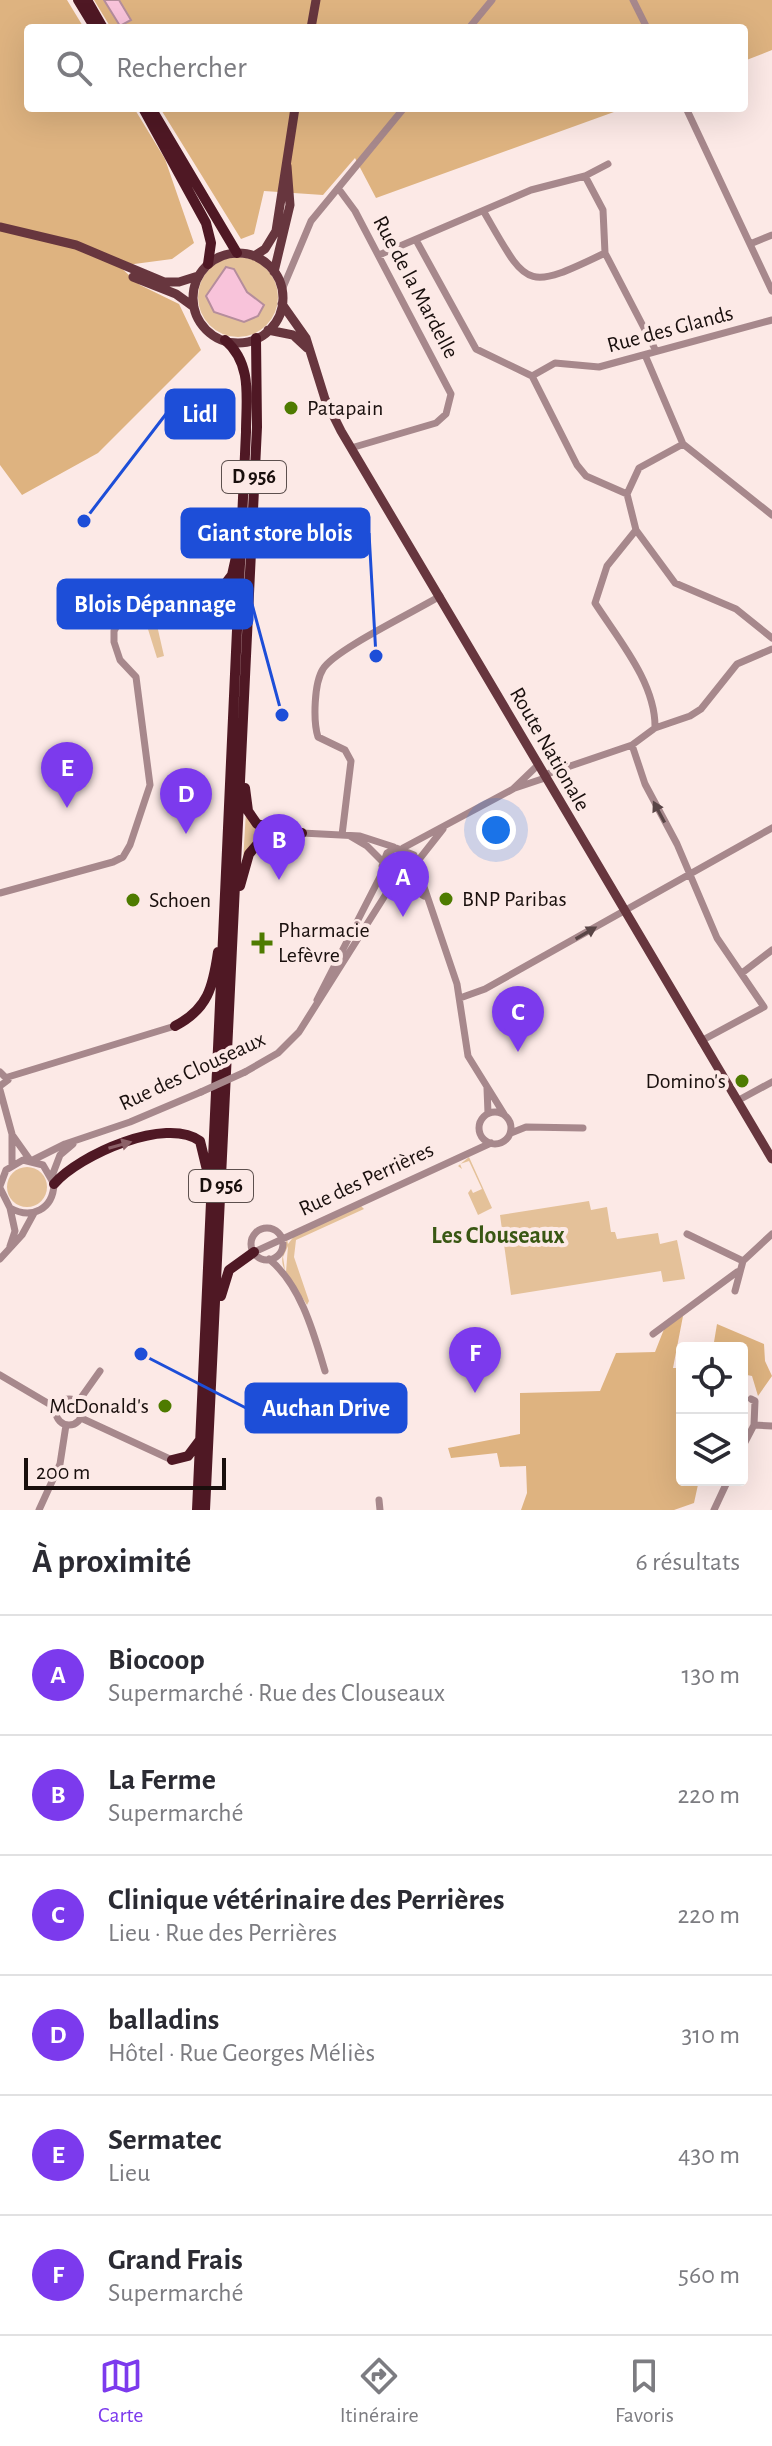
<!DOCTYPE html>
<html lang="fr">
<meta charset="utf-8">
<style>
body{margin:0;font-family:"Alegreya Sans",sans-serif;background:#f7f7f7;color:#2b2b33}
.controls{position:absolute;right:24px;bottom:24px;display:grid;overflow:hidden;border-radius:8px;box-shadow:0 8px 32px #0002}
.controls button{width:72px;height:72px;display:grid;place-items:center;padding:0;border:0;border-bottom:2px solid #e1e1e2;background:#fff;color:#2b2b33;font:40px sans-serif}
.scale{position:absolute;left:24px;bottom:20px;width:202px;box-sizing:border-box;padding-left:8px;border:4px solid #190f0d;border-top:0;font-size:22px;line-height:28px;white-space:nowrap;color:#190f0d;-webkit-text-stroke:6px #fce9e6;paint-order:stroke}
.you{position:absolute;left:496px;top:830px;width:28px;height:28px;margin:-20px;border:6px solid #fff;border-radius:50%;background:#1a73e8;box-shadow:0 0 0 12px #1a73e833}
.badge{display:grid;place-items:center;width:52px;height:52px;border-radius:50%;background:#7c3aed;color:#fff;font-size:26px;font-weight:700}
.pin{position:absolute;translate:-50% -66px;filter:drop-shadow(0 2px 4px #0008)}
.pin::after{content:'';position:absolute;top:42px;width:28px;height:24px;background:inherit;clip-path:polygon(0 0,100% 0,50% 100%)}
.list{margin:0;padding:0;list-style:none}
h2{display:flex;justify-content:space-between;align-items:center;height:104px;margin:0;padding:0 32px;font-size:34px}
h2 small{font-size:26px;font-weight:400;color:#7c7c81}
.list li{display:grid;grid-template-columns:52px 1fr auto;gap:24px;align-items:center;box-sizing:border-box;height:120px;padding:0 32px;border-top:2px solid #e1e1e2}
.list b{display:block;font-size:30px;white-space:nowrap}
.list p{margin:0;font-size:26px;white-space:nowrap;color:#7c7c81}
.list em{font-size:26px;font-style:normal;color:#7c7c81}
.icon{flex:none;width:44px;height:44px;fill:none;stroke:currentColor;stroke-width:2;stroke-linecap:round;stroke-linejoin:round}
.map{position:relative;flex:none;width:772px;height:1510px;overflow:hidden}
.search{position:absolute;background:#fff;box-shadow:0 8px 32px #0002;left:24px;right:24px;top:24px;height:88px;display:flex;align-items:center;gap:20px;box-sizing:border-box;padding:0 28px;border-radius:8px;color:#7c7c81;font-size:30px}
.sheet{height:824px;background:#fff}
nav{display:flex;justify-content:space-around;align-items:center;box-sizing:border-box;height:112px;border-top:2px solid #e1e1e2;background:#fff;font-size:22px;color:#7c7c81}
nav a{display:grid;justify-items:center;gap:4px}
nav .on{color:#7c3aed}
.map>svg:first-child{display:block}
.green{fill:#e4c199}
.forest{fill:#deb380}
.water{fill:#f8c3da;stroke:#b58d9c;stroke-width:2}
.lines{fill:none;stroke-linecap:round;stroke-linejoin:round}
.minor{stroke:#a7888c;stroke-width:7}
.major{stroke:#67363e;stroke-width:9}
.highway{stroke:#4f1824;stroke-width:10}
.minor-bridge{stroke:#a7888c;stroke-width:7}
.oneway{fill:#594546}
.oneway2{fill:#8c6168}
.poi-dot{fill:#4e7b00;stroke:#fce9e6;stroke-width:3}
.labels{text-anchor:middle;dominant-baseline:central;stroke-width:8;stroke-linejoin:round;paint-order:stroke}
.shield{fill:#fce9e6;stroke:#5d504e;stroke-width:2}
.shield-label{font-size:20px;font-weight:bold;fill:#190f0d}
.street-label{font-size:22px;fill:#190f0d;stroke:#fce9e6}
.poi-label{font-size:22px;fill:#190f0d;stroke:#fce9e6;text-anchor:start}
.neighbourhood-label{font-size:24px;font-weight:bold;fill:#395713;stroke:#fce9e6}
.leader{fill:none;stroke:#1d4ed8;stroke-width:3}
.callout-dot{fill:#1d4ed8;stroke:#fce9e6;stroke-width:3}
.callout{fill:#1d4ed8;stroke:#1d4ed8;stroke-width:3}
.callout-label{font-size:24px;text-anchor:middle;font-weight:bold;fill:#fff}
</style>
<div class="map">
<svg width="772" height="1510" viewBox="0 0 772 1510">
<rect width="100%" height="100%" fill="#fce9e6"/>
<path class="green" d="M198 297a40 40 0 1 1 80 0a40 40 0 1 1-80 0Z
M156,621L164,656L157,658L147,626Z
M246,811L255,826L266,833L243,862Z
M387 865a13 13 0 1 1 26 0a13 13 0 1 1-26 0Z
M469,1157L492,1208L478,1215L468,1193L471,1189L473,1193L482,1189L469,1161L460,1164L462,1169L458,1166Z
M7 1187a20 20 0 1 1 40 0a20 20 0 1 1-40 0Z
M589,1201L591,1210L607,1207L611,1232H615L617,1239L658,1233L660,1244L677,1240L685,1279L663,1282L661,1271L511,1295L500,1215Z
M360,1205L364,1209L296,1240L294,1257L309,1301L307,1305L286,1272L288,1246L283,1257L285,1270C279,1260 284,1250 287,1239L288,1244L295,1235Z"/>
<path class="forest" d="M0,0H67L84,28H28V108H134L165,159L194,243L172,259L119,266L140,285L179,304L201,350L98,453L22,495L0,465Z
M94,0H772V50L744,61V28H111Z
M160,108H625L376,198L355,158L323,195L264,191L254,234L241,239Z
M683,1316L673,1368H682V1480H699L694,1503L674,1510H521L527,1493L526,1466L500,1467L497,1453L451,1458L448,1448L520,1434V1393L600,1391L616,1353L655,1352L668,1319Z
M717,1324L764,1344L765,1361L772,1376L758,1396L752,1376L742,1374V1348H713Z"/>
<path class="water" d="M104,0H119L131,20L120,26Z
M226,267L234,269L247,292L264,305L258,316L244,322L214,312L206,296Z"/>
<g class="lines">
<path class="minor" d="M633,0L647,28
M469,28L492,0
M686,108L772,291
M585,176L603,210L605,253L656,351
M338,188L355,211L451,394L446,414L436,423L351,448
M484,212C528,288 524,292 605,253
M416,240L476,349L532,376L577,465L586,476L627,494L636,530L675,583L736,609L772,638
M750,244L772,235
M379,255L531,190L585,176L608,164
M282,290L311,221L404,108
M645,355L683,444L772,515
M532,376L555,363L599,367L772,320
M627,494L639,468L683,444
M636,530L607,566L595,603C618,639 656,683 655,728
M632,745L645,784L677,844L717,938L764,1007L701,1041
M544,775L632,745L655,728L690,716L701,709L737,664L772,649
M515,788L545,778
M302,833L360,836L394,847
M342,835L351,761L345,750L318,737C313,721 314,683 323,669C334,650 416,611 440,596
M350,836L367,846L383,862
M403,848L513,789L538,765
M417,862L443,829
M418,869L457,984L468,1056L504,1114
M403,882L424,896
M0,893L113,862L123,857L130,845L150,785L136,677L120,660L114,642V631L122,616L155,605
M742,973L772,950
M460,998L485,989L772,828
M317,1000L383,871
M0,1072L8,1080L0,1086
M245,1072L278,1053L299,1032L386,894L416,872L414,855L396,848L387,853L382,866L390,880L402,882
M8,1077L175,1026
M487,1088L488,1113
M0,1090L12,1134V1165
M737,1101L772,1082
M479 1128a16 16 0 1 1 32 0a16 16 0 1 1-32 0Z
M511,1133L526,1127L583,1128
M13,1136L30,1160
M33,1160L65,1144L130,1122L201,1092
M52,1176L60,1155L73,1144
M0,1186L6,1170L23,1160L43,1165L54,1184C53,1209 32,1220 10,1208L0,1188
M10,1208L15,1231L10,1246
M251 1244a16 16 0 1 1 32 0a16 16 0 1 1-32 0Z
M687,1234L743,1261
M254,1252L491,1143
M0,1259L22,1235L34,1213
M269,1259C301,1285 314,1334 325,1371
M735,1291L743,1261L772,1234
M653,1334L737,1272
M0,1375L56,1408
M56 1412a13 13 0 1 1 26 0a13 13 0 1 1-26 0Z
M751,1399L755,1401L754,1425
M78,1402L100,1371
M81,1418L172,1460
M742,1448L754,1425L772,1426
M379,1500L380,1510
M39,1510L60,1464L66,1425
M714,1510L728,1480"/>
<path class="major" d="M311,28L316,0
M0,227L76,245L164,282H179L198,276
M193 298a45 45 0 1 1 90 0a45 45 0 1 1-90 0Z
M254,256L265,249L276,231L295,108
M274,272L290,205L287,166
M133,277L176,294L194,307
M282,304L306,338L325,399L341,431L772,1159
M268,330L293,335L307,348"/>
<path class="highway" d="M78,0L95,28
M87,0L103,28
M143,108L206,223L211,243L208,264
M151,108L237,253
M155,605L225,584L232,575L236,557
M245,788L248,811L257,824L285,831
M240,886L249,854L261,840L302,833
M175,1026C208,1009 213,987 218,952
M54,1184C79,1155 166,1116 200,1141L208,1174
M221,1296L229,1270L254,1252
M172,1460L188,1456L200,1440
M197,1510L246,432C246,399 253,364 225,340
M205,1510L257,427L256,338"/>
<path class="minor-bridge" d="M201,1092L245,1072"/>
</g>
<defs><path id="oneway-solid" d="M-6-.8H1V-3.2L6.5 0L1 3.2V.8H-6Z" transform="scale(2)"/></defs>
<g class="oneway">
<use href="#oneway-solid" transform="translate(659 812) rotate(-118)"/>
<use href="#oneway-solid" transform="translate(586 933) rotate(-30)"/>
</g>
<use class="oneway2" href="#oneway-solid" transform="translate(120 1145) rotate(-16)"/>
<g class="poi-dot">
<circle cx="291" cy="408" r="8"/>
<circle cx="446" cy="899" r="8"/>
<circle cx="133" cy="900" r="8"/>
<path d="M258 931h8v8h8v8h-8v8h-8v-8h-8v-8h8z"/>
<circle cx="742" cy="1081" r="8"/>
<circle cx="165" cy="1406" r="8"/>
</g>
<g class="labels">
<g class="shield">
<rect x="222" y="461" width="64" height="32" rx="6"/>
<rect x="189" y="1170" width="64" height="32" rx="6"/>
</g>
<g class="shield-label">
<text x="254" y="477">D 956</text>
<text x="221" y="1186">D 956</text>
</g>
<g class="street-label">
<text transform="translate(416 287) rotate(62)">Rue de la Mardelle</text>
<text transform="translate(670 329) rotate(-15)">Rue des Glands</text>
<text transform="translate(550 749) rotate(60)">Route Nationale</text>
<text transform="translate(192 1071) rotate(-25)">Rue des Clouseaux</text>
<text transform="translate(366 1179) rotate(-25)">Rue des Perrières</text>
</g>
<g class="poi-label">
<text x="307" y="408">Patapain</text>
<text x="462" y="899">BNP Paribas</text>
<text x="149" y="900">Schoen</text>
<text x="278" y="930">Pharmacie<tspan x="278" dy="25">Lefèvre</tspan></text>
<text x="726" y="1081" text-anchor="end">Domino's</text>
<text x="149" y="1406" text-anchor="end">McDonald's</text>
</g>
<g class="neighbourhood-label">
<text x="498" y="1236">Les Clouseaux</text>
</g>
</g>
<path class="leader" d="M84 521L166 414M376 656L369 533M282 715L252 604M141 1354L246 1408"/>
<g class="callout-dot">
<circle cx="84" cy="521" r="8"/>
<circle cx="376" cy="656" r="8"/>
<circle cx="282" cy="715" r="8"/>
<circle cx="141" cy="1354" r="8"/>
</g>
<g class="callout">
<rect x="166" y="390" width="68" height="48" rx="8"/>
<rect x="182" y="509" width="187" height="48" rx="8"/>
<rect x="58" y="580" width="194" height="48" rx="8"/>
<rect x="246" y="1384" width="160" height="48" rx="8"/>
</g>
<g class="callout-label">
<text x="200" y="422">Lidl</text>
<text x="275" y="541">Giant store blois</text>
<text x="155" y="612">Blois Dépannage</text>
<text x="326" y="1416">Auchan Drive</text>
</g>
</svg>
<div class="controls">
<button><svg class="icon" aria-label="locate" viewBox="0 0 24 24"><circle cx="12" cy="12" r="6"/><path d="M12 2v4M12 18v4M2 12h4M18 12h4"/></svg></button>
<button><svg class="icon" aria-label="layers" viewBox="0 0 24 24"><path d="M12 4l9 5-9 5-9-5zM3 14l9 5 9-5"/></svg></button>
</div>
<div class="scale">200 m</div>
<div class="you"></div>
<div class="pin badge" style="left:403px;top:917px">A</div>
<div class="pin badge" style="left:279px;top:880px">B</div>
<div class="pin badge" style="left:518px;top:1052px">C</div>
<div class="pin badge" style="left:186px;top:834px">D</div>
<div class="pin badge" style="left:67px;top:808px">E</div>
<div class="pin badge" style="left:475px;top:1393px">F</div>
<div class="search"><svg class="icon" aria-label="search" viewBox="0 0 24 24"><circle cx="10" cy="10" r="6"/><path d="M15 15l6 6"/></svg>Rechercher</div>
</div>
<section class="sheet">
<h2>À proximité<small>6 résultats</small></h2>
<ul class="list">
<li><span class="badge">A</span><div><b>Biocoop</b><p>Supermarché · Rue des Clouseaux</p></div><em>130 m</em></li>
<li><span class="badge">B</span><div><b>La Ferme</b><p>Supermarché</p></div><em>220 m</em></li>
<li><span class="badge">C</span><div><b>Clinique vétérinaire des Perrières</b><p>Lieu · Rue des Perrières</p></div><em>220 m</em></li>
<li><span class="badge">D</span><div><b>balladins</b><p>Hôtel · Rue Georges Méliès</p></div><em>310 m</em></li>
<li><span class="badge">E</span><div><b>Sermatec</b><p>Lieu</p></div><em>430 m</em></li>
<li><span class="badge">F</span><div><b>Grand Frais</b><p>Supermarché</p></div><em>560 m</em></li>
</ul>
</section>
<nav>
<a class="on"><svg class="icon" aria-label="map" viewBox="0 0 24 24"><path d="M3 6l6-2 6 2 6-2v14l-6 2-6-2-6 2zM9 4v14M15 6v14"/></svg>Carte</a>
<a><svg class="icon" aria-label="directions" viewBox="0 0 24 24"><path d="M12 3l9 9-9 9-9-9zM9 14v-3h6M13 9l2 2-2 2"/></svg>Itinéraire</a>
<a><svg class="icon" aria-label="saved" viewBox="0 0 24 24"><path d="M7 4h10v16l-5-4-5 4z"/></svg>Favoris</a>
</nav>
